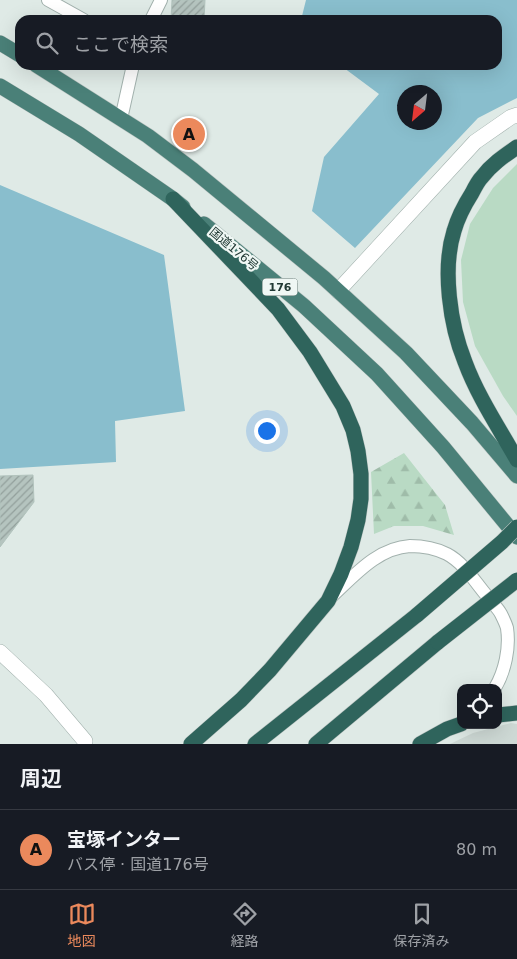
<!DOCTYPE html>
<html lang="ja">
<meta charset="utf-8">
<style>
body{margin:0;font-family:"DejaVu Sans","Noto Sans JP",sans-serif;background:#242831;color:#f1f3f6}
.controls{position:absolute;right:15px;bottom:15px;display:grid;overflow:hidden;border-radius:10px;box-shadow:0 5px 20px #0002}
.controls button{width:45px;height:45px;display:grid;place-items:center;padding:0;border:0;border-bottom:1px solid #363941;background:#171b24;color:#f1f3f6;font:25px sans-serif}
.compass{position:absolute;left:397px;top:85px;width:45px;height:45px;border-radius:50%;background:#171b24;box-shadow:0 5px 20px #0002;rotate:208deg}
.you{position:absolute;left:266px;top:430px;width:18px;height:18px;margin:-12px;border:4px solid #fff;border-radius:50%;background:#1a73e8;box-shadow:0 0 0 8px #1a73e833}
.badge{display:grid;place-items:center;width:32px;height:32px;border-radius:50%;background:#eb895c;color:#111;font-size:16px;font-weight:700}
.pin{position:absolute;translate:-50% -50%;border:2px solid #fff;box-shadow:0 1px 5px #0006}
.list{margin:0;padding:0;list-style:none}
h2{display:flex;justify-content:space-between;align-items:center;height:65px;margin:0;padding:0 20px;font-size:21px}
h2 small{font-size:16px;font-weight:400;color:#9ea1a6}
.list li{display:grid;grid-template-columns:32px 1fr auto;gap:15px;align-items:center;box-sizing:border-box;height:80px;padding:0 20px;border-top:1px solid #363941}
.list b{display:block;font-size:19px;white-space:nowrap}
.list p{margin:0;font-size:16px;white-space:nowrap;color:#9ea1a6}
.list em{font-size:16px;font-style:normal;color:#9ea1a6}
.icon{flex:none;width:28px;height:28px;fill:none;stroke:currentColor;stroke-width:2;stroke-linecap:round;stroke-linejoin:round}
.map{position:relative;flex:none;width:517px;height:744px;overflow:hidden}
.search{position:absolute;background:#171b24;box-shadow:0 5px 20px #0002;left:15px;right:15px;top:15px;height:55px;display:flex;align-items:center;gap:12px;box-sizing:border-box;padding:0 18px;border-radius:15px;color:#9ea1a6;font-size:19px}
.sheet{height:145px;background:#171b24}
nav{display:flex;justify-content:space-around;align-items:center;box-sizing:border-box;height:70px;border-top:1px solid #363941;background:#171b24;font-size:14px;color:#9ea1a6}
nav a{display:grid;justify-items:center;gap:2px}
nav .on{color:#eb895c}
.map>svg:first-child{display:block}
.built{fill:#ced9d5}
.grass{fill:#b9dac4}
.forest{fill:url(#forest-firs)}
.water{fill:#89becd;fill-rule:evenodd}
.building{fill:url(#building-hatch);stroke:#b2c3bd}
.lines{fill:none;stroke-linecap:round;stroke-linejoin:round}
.service-casing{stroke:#a2b1ad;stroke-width:14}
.minor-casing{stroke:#a2b1ad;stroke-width:16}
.trunk-casing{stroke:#bcc4c2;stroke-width:16}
.motorway-casing{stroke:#bcc4c2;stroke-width:16}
.service{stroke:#fff;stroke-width:12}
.minor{stroke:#fff;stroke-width:15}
.trunk{stroke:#4a8078;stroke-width:15}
.motorway{stroke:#2f645c;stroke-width:15}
.motorway-bridge-casing{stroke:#bcc4c2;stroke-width:16;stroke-linecap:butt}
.motorway-bridge{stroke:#2f645c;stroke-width:15}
.labels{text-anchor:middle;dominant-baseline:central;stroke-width:4.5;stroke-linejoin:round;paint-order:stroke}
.shield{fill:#eff7f4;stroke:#5f726e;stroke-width:1}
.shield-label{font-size:11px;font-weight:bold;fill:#213934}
.street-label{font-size:12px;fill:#213934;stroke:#eff7f4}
</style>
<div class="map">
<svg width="517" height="744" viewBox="0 0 517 744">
<defs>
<pattern id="forest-firs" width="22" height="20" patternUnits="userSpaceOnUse" patternTransform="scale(1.25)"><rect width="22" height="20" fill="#b9dac4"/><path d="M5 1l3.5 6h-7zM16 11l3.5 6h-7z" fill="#9fbca9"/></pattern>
<pattern id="building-hatch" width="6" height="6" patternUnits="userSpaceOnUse" patternTransform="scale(1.25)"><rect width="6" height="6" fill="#b5c4bf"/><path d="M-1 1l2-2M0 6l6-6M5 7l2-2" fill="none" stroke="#93a09c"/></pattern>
</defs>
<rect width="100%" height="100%" fill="#dfeae6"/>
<path class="built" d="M511,723L517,724V744H450L473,733Z"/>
<path class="grass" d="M517,164V416L503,396L475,346L463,302L461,260L470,224L493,188Z"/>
<path class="forest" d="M404,453L445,505L454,535L423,526H394L374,534L371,472Z"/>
<path class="water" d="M306,0H517V98L478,118L355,248L312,211L324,157L379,94L340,65H497V20H301ZM404,92H434V122H404Z
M0,185L164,255L185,411L115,421L116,462L0,469Z"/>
<path class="building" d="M172,0H205L204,20H171Z
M33,475L34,502L0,547V476Z"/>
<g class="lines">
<g class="service-casing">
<path id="service" d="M48,0L84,20
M151,20L161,0
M121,119L133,65
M331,597C354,576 377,548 410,546C422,546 437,549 447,554C464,563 475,582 487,596C491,602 498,608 501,614C503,618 506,624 507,628C510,648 505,671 495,688"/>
</g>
<g class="minor-casing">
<path id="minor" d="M338,291L475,142L511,117L517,115
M0,652L46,695L85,741"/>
</g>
<g class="trunk-casing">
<path id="trunk" d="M0,43L20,55
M36,65L148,136L193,170L324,278L406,353L472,423L517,476
M0,86L79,134L173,199L183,207
M204,224L304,306L377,374L443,447L517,537"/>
</g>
<g class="motorway-casing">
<path id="motorway" d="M517,147C504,156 492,164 482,177C478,181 475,187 472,193C465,204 458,217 454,231C442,269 450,325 465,362C478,397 499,428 517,460
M173,199L278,309L310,352L343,406L353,430L358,451L361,474V499L358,520L351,547L341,574L328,601L270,670L241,700L191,744
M498,715L517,713
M255,744L417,615
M316,744L438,642
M420,744L447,729L461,724"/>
</g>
<use href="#service" class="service"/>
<use href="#minor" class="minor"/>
<use href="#trunk" class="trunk"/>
<use href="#motorway" class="motorway"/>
<g class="motorway-bridge-casing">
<path id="motorway-bridge" d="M417,615L502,542L517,527
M438,642L517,580"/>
</g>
<use href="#motorway-bridge" class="motorway-bridge"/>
</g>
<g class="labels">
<rect class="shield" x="262.5" y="278.5" width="35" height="17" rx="4"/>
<g class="shield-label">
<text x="280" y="287">176</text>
</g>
<g class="street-label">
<text transform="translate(234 249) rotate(40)">国道176号</text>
</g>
</g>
</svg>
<div class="controls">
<button><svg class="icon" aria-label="locate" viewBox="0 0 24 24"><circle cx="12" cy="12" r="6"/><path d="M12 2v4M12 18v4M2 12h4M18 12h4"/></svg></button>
</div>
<svg class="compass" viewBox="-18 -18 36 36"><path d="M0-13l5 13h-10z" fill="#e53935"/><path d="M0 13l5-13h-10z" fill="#9ea1a6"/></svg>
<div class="you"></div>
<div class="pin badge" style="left:189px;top:134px">A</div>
<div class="search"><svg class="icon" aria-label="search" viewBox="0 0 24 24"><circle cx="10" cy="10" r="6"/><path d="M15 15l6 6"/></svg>ここで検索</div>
</div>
<section class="sheet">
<h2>周辺<small></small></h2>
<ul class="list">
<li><span class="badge">A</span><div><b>宝塚インター</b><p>バス停 · 国道176号</p></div><em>80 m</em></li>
</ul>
</section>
<nav>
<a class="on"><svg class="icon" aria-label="map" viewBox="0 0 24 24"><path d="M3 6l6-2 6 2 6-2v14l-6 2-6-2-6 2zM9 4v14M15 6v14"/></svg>地図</a>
<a><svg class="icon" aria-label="directions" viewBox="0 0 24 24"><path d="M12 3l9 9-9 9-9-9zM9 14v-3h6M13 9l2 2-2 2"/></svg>経路</a>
<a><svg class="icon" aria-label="saved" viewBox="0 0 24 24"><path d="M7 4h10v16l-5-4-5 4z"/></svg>保存済み</a>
</nav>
